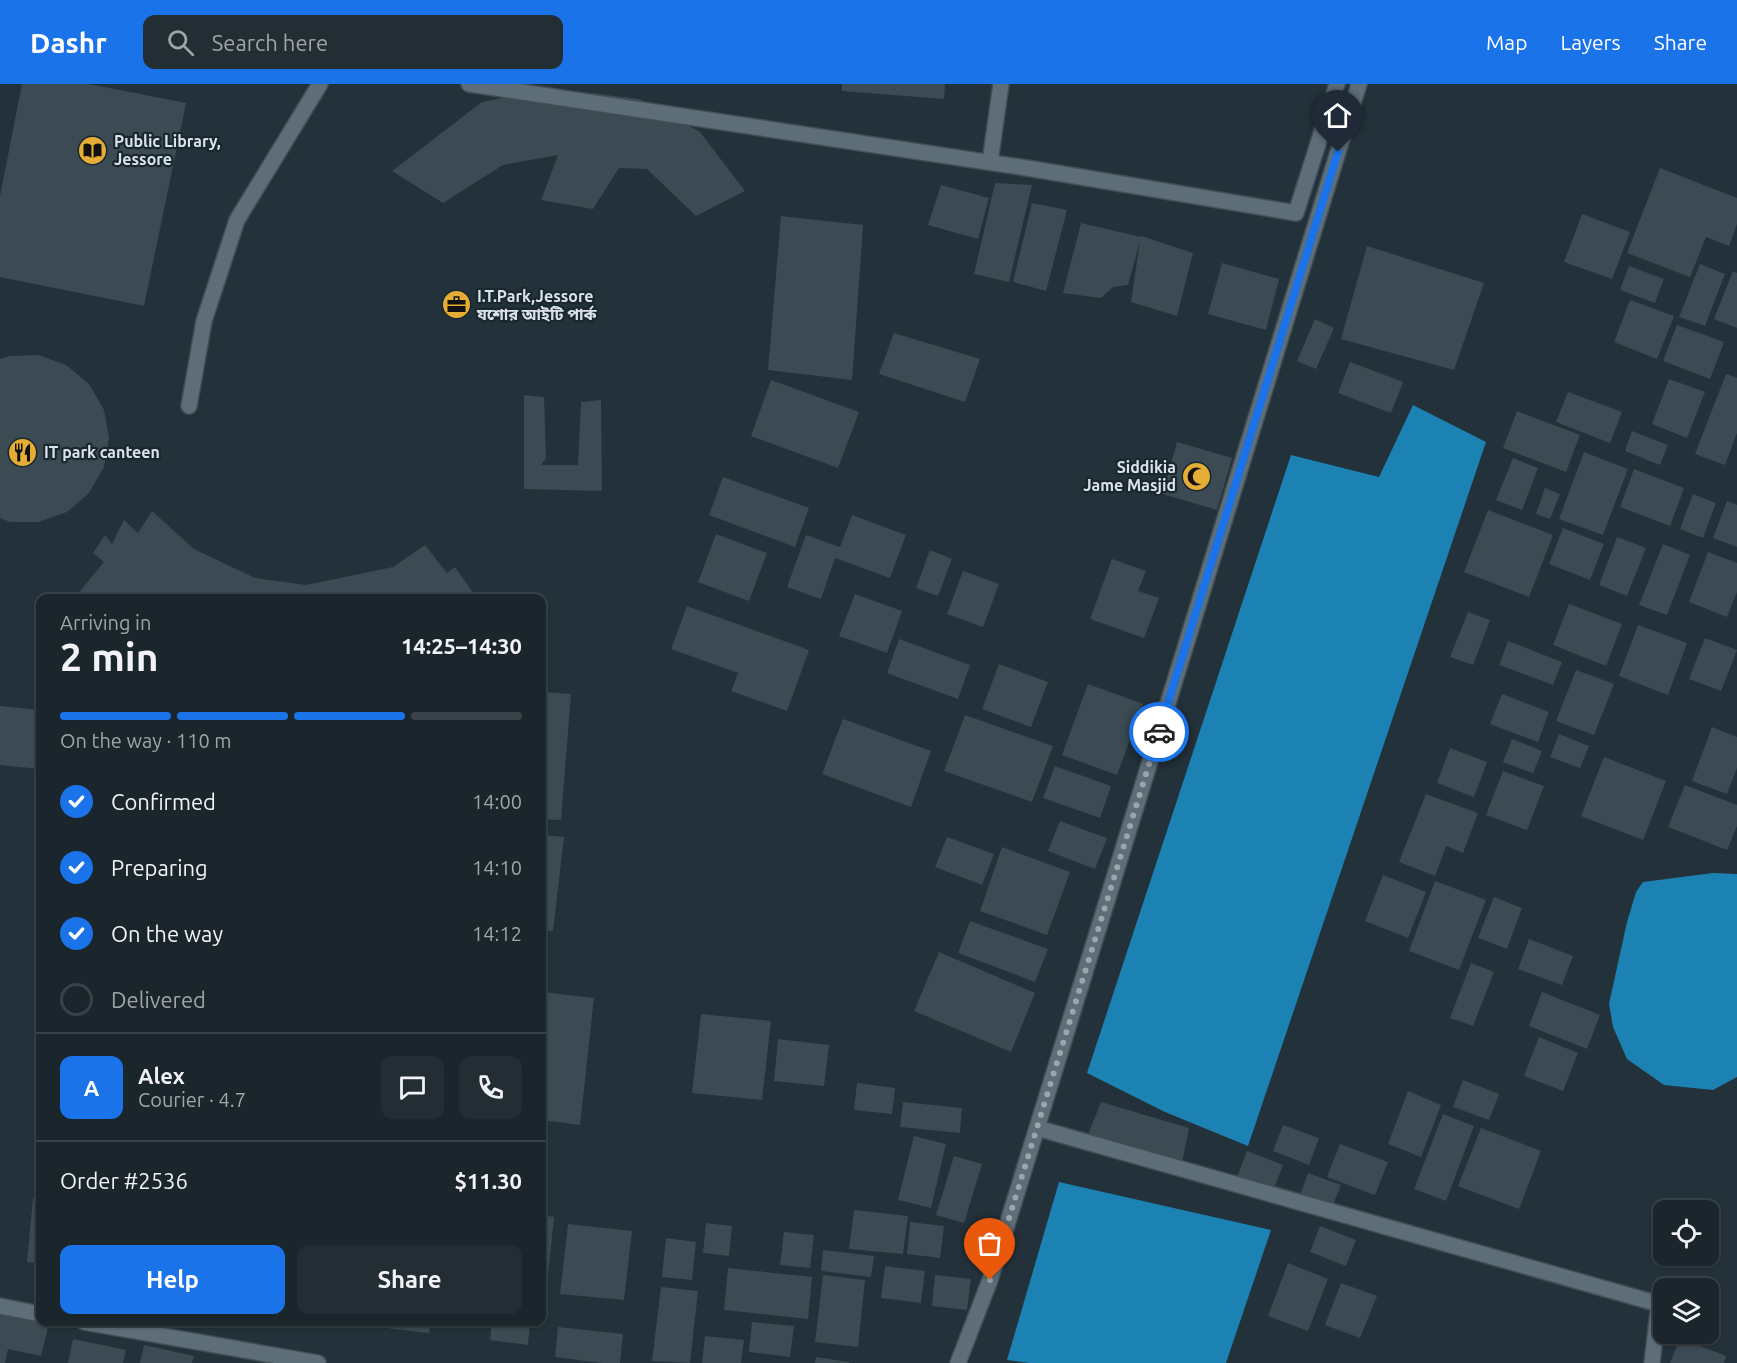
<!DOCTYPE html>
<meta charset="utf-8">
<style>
:root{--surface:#1a252c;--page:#232d34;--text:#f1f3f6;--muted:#9fa5a9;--line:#384248;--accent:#1a73e8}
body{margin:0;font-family:Ubuntu,"Noto Sans Bengali",sans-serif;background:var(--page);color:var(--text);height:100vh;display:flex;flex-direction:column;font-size:22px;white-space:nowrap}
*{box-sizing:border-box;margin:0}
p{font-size:20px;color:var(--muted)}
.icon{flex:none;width:33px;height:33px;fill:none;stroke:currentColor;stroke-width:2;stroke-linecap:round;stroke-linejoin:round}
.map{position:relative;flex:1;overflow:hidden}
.sheet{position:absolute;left:36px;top:510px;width:510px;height:732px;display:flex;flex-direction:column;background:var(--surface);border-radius:12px;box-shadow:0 2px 4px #0004,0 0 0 2px var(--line)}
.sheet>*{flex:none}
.fabs{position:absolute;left:1653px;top:1116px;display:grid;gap:12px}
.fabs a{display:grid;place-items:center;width:66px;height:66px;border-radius:12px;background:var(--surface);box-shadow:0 2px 4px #0004,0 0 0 2px var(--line);font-size:30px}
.pin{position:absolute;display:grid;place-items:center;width:51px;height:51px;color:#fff;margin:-62px -26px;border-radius:50% 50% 50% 0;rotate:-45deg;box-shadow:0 0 6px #0007}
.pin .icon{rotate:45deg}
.courier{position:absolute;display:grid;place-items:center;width:60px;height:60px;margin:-30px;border:4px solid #1a73e8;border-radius:50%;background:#fff;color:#222;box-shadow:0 2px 8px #0007}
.overview em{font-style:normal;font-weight:700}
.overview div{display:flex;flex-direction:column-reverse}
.overview{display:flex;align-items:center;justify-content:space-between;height:102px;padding:0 24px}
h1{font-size:39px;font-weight:700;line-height:45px}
.bar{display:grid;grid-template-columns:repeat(4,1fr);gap:9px 6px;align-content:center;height:72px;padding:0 24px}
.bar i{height:8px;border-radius:4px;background:var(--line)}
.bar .active{background:var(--accent)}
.bar p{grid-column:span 4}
.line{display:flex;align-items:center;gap:15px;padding:0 24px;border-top:2px solid var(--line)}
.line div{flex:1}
.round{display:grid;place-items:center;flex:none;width:63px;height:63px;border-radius:12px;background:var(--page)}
ol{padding:0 24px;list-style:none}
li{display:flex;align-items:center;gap:18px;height:66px}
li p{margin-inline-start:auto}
li .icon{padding:6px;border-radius:50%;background:var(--accent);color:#fff;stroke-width:4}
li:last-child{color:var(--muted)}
li i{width:33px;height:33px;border:3px solid var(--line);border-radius:50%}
.button{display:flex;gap:12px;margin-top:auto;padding:12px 24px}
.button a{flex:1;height:69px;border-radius:12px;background:var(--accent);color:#fff;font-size:24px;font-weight:700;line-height:69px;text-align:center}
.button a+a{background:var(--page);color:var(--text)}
header{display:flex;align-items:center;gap:36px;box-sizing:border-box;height:84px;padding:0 30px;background:var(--accent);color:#fff}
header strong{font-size:28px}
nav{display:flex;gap:33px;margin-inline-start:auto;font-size:21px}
.search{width:420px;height:54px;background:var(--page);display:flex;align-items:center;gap:15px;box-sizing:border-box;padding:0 21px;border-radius:12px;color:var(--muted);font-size:22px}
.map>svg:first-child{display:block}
</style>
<header>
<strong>Dashr</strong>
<div class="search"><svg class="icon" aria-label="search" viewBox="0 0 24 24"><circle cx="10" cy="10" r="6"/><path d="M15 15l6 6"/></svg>Search here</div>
<nav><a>Map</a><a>Layers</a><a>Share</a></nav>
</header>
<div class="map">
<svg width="1737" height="1279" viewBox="0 0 1737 1279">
<rect width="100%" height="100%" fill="#23313a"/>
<g fill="#1c82b3">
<polygon points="1413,321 1486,358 1248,1062 1165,1028 1087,989 1291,371 1379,393"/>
<polygon points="1713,789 1737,790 1737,993 1713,1006 1664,1001 1627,975 1613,943 1609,920 1627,838 1636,808 1643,798"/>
<polygon points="1059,1098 1271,1146 1226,1279 1030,1279 1007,1276"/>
</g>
<g fill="#3b4a53">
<polygon points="22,0 89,0 186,19 144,222 0,193 0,112"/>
<polygon points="842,0 945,0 944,15 842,7"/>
<polygon points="549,4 639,15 700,48 745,107 696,132 647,85 619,84 593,125 541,116 558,71 503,81 443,119 392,87 482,18"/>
<polygon points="1660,84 1737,114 1737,140 1729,162 1706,153 1690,193 1627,169"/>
<polygon points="995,99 1032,101 1009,198 974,190"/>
<polygon points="941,101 989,114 978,155 928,141"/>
<polygon points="1032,119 1067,126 1046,207 1013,198"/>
<polygon points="1582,130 1630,148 1612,195 1564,178"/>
<polygon points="781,132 863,141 852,296 768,286"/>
<polygon points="1081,139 1141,153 1141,152 1193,169 1177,232 1131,218 1140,157 1128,201 1113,203 1101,214 1063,209"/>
<polygon points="1367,162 1484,199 1454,286 1341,255"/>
<polygon points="1222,179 1279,195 1266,246 1208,230"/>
<polygon points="1700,180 1725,190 1705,242 1679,233"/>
<polygon points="1629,182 1664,195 1655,219 1620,206"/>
<polygon points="1733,187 1737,189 1737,244 1714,235"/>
<polygon points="1630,216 1674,232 1657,275 1614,258"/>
<polygon points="1315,235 1334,244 1316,285 1297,277"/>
<polygon points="1677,241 1724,258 1710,295 1663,277"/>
<polygon points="894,249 980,275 965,318 879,290"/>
<polygon points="39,271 66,281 89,300 104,326 109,354 104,383 89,409 67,428 39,438 10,438 0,434 0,275 9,272"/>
<polygon points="1350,278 1403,298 1391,329 1338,309"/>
<polygon points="1726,290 1737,294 1737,349 1725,381 1695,370"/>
<polygon points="1669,295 1705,308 1687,354 1652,340"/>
<polygon points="771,296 859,328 838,384 751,352"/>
<polygon points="1568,308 1622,328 1610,359 1556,338"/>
<polygon points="524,311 544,313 546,374 541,381 578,381 581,318 601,316 602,407 524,405"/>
<polygon points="1517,327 1580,351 1566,388 1503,364"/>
<polygon points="1632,347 1668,361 1660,381 1625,367"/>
<polygon points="1177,358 1232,374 1217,426 1163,410"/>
<polygon points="1584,368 1628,385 1603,451 1559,435"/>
<polygon points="1513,374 1538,384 1522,426 1496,416"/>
<polygon points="1634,385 1684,404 1670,442 1620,423"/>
<polygon points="723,393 809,424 795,463 709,431"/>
<polygon points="1545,404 1560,410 1550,435 1536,430"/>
<polygon points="1693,410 1716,419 1703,454 1680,445"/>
<polygon points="1727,417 1737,421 1737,463 1713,454"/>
<polygon points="1488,426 1553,451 1529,513 1464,488"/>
<polygon points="152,427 194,465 255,494 306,501 393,483 425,461 447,489 455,483 472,507 470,514 87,514 80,507 104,478 93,469 105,451 112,460 124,436 138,449"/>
<polygon points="852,431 906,451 890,494 835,474 821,515 787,503 806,451 840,463"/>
<polygon points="1563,444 1604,460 1590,496 1549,480"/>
<polygon points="716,450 767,469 749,517 698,498"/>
<polygon points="1617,453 1646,464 1627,512 1599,501"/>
<polygon points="1663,460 1690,471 1667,531 1639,521"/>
<polygon points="930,466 952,475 938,512 916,504"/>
<polygon points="1708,468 1737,479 1737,508 1727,533 1689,518"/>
<polygon points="1112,475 1146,487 1138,507 1159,514 1144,554 1090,535"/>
<polygon points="963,487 999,500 983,543 947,530"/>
<polygon points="855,510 902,527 887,569 839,552"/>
<polygon points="1569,520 1622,540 1606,582 1553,561"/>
<polygon points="687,522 809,566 787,627 731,607 738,589 671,565"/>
<polygon points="1468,528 1490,536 1473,581 1450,573"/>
<polygon points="1638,541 1687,559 1668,611 1619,592"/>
<polygon points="1705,554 1737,566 1721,607 1689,595"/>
<polygon points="899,555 970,581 958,615 887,589"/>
<polygon points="1508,557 1562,578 1553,601 1499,581"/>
<polygon points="999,580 1048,598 1031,643 982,625"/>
<polygon points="1576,586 1614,600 1594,651 1556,637"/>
<polygon points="1088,600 1143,620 1117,691 1062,671"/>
<polygon points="542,608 571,610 561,736 542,735"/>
<polygon points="1502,610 1549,628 1538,658 1490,640"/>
<polygon points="0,622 40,626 40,685 0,681"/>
<polygon points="965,631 1053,662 1032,718 944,687"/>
<polygon points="843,635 931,667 911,723 822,690"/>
<polygon points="1712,643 1737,653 1737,684 1727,710 1692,697"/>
<polygon points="1559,650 1589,662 1580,684 1550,673"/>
<polygon points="1512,655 1542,667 1533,689 1503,678"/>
<polygon points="1450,664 1487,678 1474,713 1437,699"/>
<polygon points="1604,673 1666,697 1643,756 1581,732"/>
<polygon points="1055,682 1111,702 1100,734 1043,714"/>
<polygon points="1503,687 1544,702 1527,746 1486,731"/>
<polygon points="1685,701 1737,721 1737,742 1727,766 1668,743"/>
<polygon points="39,707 40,707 40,736 36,736"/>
<polygon points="1426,710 1478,729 1463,769 1446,762 1435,792 1399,778"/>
<polygon points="1060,737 1107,754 1095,785 1048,767"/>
<polygon points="542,751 564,753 553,847 542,846"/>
<polygon points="947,753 994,770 982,801 935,783"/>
<polygon points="1002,763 1070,788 1047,851 980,827"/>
<polygon points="1383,791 1426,808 1408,854 1365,837"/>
<polygon points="1435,797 1486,816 1459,886 1409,867"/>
<polygon points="1494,813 1522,824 1507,865 1478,854"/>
<polygon points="970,837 1048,865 1035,898 958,869"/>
<polygon points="1529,855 1573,872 1562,901 1518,885"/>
<polygon points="939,868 1035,909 1011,968 914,927"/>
<polygon points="1471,879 1494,888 1473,942 1450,934"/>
<polygon points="542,908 594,914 580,1041 542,1036"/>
<polygon points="1542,908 1600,931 1587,965 1529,942"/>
<polygon points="701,930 771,937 762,1016 692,1009"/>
<polygon points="1539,953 1578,969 1563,1007 1524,992"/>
<polygon points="778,955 829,961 824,1002 774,997"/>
<polygon points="1463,996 1499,1010 1489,1036 1453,1023"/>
<polygon points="857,999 895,1004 892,1030 854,1026"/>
<polygon points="1408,1007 1441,1021 1421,1073 1388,1060"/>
<polygon points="903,1018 962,1024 960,1049 900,1043"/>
<polygon points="1101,1018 1189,1044 1182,1079 1087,1053"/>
<polygon points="1443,1030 1474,1042 1446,1117 1414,1105"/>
<polygon points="1283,1041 1319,1054 1309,1081 1273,1067"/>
<polygon points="1481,1044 1541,1067 1519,1125 1458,1102"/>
<polygon points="914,1052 946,1060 931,1124 898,1116"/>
<polygon points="1340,1060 1388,1078 1375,1111 1327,1093"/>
<polygon points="1247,1067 1283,1081 1273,1107 1237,1093"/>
<polygon points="954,1072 982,1080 964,1139 936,1131"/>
<polygon points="1308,1089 1341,1101 1332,1123 1300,1111"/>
<polygon points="33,1114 40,1115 40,1179 27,1178"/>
<polygon points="854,1126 908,1132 903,1170 849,1165"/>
<polygon points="542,1131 554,1133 548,1191 542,1191"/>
<polygon points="910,1138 944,1142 940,1174 907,1170"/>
<polygon points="706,1139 732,1142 729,1172 703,1169"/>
<polygon points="568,1140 632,1147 624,1216 560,1210"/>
<polygon points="1320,1142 1356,1156 1346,1182 1310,1168"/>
<polygon points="784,1148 814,1151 810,1184 780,1181"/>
<polygon points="666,1154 696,1158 692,1196 662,1193"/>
<polygon points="823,1166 874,1172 871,1193 821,1187"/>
<polygon points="1288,1179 1328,1195 1308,1247 1268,1232"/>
<polygon points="885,1182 925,1187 921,1219 881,1214"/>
<polygon points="728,1184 812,1193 808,1235 724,1226"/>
<polygon points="823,1191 865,1196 858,1263 815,1258"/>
<polygon points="935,1191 971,1195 967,1226 932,1222"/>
<polygon points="1341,1199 1377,1212 1360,1254 1325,1241"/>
<polygon points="661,1203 698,1207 690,1279 652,1277"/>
<polygon points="0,1229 49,1239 41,1272 8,1265 5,1279 0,1279"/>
<polygon points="352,1238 431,1238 429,1249 352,1240"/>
<polygon points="492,1238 530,1238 528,1261 490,1256"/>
<polygon points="752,1238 794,1242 790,1273 749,1268"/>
<polygon points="558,1243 623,1250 620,1279 602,1279 555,1273"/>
<polygon points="705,1252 744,1256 741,1279 702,1279"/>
<polygon points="1680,1254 1726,1272 1724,1279 1670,1279"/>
<polygon points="73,1255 126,1266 123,1279 68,1279"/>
<polygon points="144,1261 194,1272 192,1279 140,1279"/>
<polygon points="816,1273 849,1278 849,1279 815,1279"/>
</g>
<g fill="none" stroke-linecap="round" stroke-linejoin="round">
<defs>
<polyline id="service" points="189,322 204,237 237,136 320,0"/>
<g id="minor">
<polyline points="469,0 1033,85 1296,129 1337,0"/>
<polyline points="990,78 1001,0"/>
<polyline points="1037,1044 1659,1220 1652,1279"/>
<polyline points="0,1222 40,1230"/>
<polyline points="84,1238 318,1279"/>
<polyline points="958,1279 990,1196 1359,0"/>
</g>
</defs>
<use href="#service" stroke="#414e55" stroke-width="18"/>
<use href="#minor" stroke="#414e55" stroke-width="18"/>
<use href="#service" stroke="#5e6e78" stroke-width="15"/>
<use href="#minor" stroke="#5e6e78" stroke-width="15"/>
</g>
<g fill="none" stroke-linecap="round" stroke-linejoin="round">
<polyline stroke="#9ba5ac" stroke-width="6" stroke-dasharray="0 10.8" points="990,1196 1159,648"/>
<polyline stroke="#1a73e8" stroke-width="8" points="1159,648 1338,68"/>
</g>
<defs>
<symbol id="library-disc" viewBox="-11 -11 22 22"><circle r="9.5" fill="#e5ad35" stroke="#19272f"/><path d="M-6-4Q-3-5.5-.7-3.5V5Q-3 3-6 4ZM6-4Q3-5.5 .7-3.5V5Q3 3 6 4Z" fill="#111"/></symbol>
<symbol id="office-disc" viewBox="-11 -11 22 22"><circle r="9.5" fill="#e5ad35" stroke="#19272f"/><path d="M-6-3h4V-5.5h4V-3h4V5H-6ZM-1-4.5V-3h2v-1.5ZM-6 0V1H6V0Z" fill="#111"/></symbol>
<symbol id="restaurant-disc" viewBox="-11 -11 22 22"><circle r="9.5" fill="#e5ad35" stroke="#19272f"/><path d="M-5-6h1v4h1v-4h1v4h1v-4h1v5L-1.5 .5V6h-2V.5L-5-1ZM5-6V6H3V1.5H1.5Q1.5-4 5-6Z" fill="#111"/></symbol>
<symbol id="mosque-disc" viewBox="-11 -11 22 22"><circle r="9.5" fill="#e5ad35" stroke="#19272f"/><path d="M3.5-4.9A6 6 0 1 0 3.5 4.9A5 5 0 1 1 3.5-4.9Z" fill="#111"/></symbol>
</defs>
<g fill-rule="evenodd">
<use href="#library-disc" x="76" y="50" width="33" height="33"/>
<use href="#office-disc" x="440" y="204" width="33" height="33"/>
<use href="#restaurant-disc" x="6" y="352" width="33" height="33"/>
<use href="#mosque-disc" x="1180" y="376" width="33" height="33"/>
</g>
<g text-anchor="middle" stroke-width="4.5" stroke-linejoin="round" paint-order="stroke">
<g font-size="16" font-weight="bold" fill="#dbe3e9" stroke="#19272f" text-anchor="start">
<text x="114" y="63">Public Library,<tspan x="114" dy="18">Jessore</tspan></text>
<text x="477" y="218">I.T.Park,Jessore<tspan x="477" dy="18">যশোর আইটি পার্ক</tspan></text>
<text x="44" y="374">IT park canteen</text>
<text x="1176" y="389" text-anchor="end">Siddikia<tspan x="1176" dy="18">Jame Masjid</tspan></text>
</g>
</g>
</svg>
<div class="fabs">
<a><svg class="icon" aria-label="locate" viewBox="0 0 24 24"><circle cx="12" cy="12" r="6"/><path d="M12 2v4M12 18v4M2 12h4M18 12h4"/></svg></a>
<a><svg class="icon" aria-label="layers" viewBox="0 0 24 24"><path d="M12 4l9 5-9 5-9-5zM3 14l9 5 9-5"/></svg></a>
</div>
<div class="pin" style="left:990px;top:1196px;background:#ea580c"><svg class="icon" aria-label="bag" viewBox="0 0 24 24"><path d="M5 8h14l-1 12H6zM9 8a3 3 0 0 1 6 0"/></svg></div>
<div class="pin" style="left:1338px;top:68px;background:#1f2937"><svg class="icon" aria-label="home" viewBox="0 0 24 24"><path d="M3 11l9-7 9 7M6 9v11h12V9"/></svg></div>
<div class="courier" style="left:1159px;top:648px"><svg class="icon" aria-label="car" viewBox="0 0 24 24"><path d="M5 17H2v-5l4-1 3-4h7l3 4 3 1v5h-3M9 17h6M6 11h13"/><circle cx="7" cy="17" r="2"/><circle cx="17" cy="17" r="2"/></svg></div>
<section class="sheet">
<div class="overview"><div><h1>2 min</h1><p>Arriving in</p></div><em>14:25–14:30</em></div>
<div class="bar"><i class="active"></i><i class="active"></i><i class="active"></i><i></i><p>On the way · 110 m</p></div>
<ol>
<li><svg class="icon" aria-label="check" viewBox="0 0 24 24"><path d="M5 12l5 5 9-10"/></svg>Confirmed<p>14:00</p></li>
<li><svg class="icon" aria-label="check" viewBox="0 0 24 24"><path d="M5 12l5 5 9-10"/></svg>Preparing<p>14:10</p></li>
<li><svg class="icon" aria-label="check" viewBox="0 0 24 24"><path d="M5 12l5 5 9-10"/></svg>On the way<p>14:12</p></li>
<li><i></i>Delivered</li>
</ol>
<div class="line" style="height:108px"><b class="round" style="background:var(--accent);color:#fff">A</b><div><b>Alex</b><p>Courier · 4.7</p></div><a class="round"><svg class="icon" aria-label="chat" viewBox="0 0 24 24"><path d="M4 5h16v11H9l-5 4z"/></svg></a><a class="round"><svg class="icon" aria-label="phone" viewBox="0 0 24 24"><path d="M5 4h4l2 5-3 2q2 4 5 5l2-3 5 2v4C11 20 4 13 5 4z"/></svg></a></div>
<div class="line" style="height:78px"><div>Order #2536</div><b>$11.30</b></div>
<div class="button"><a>Help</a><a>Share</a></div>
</section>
</div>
